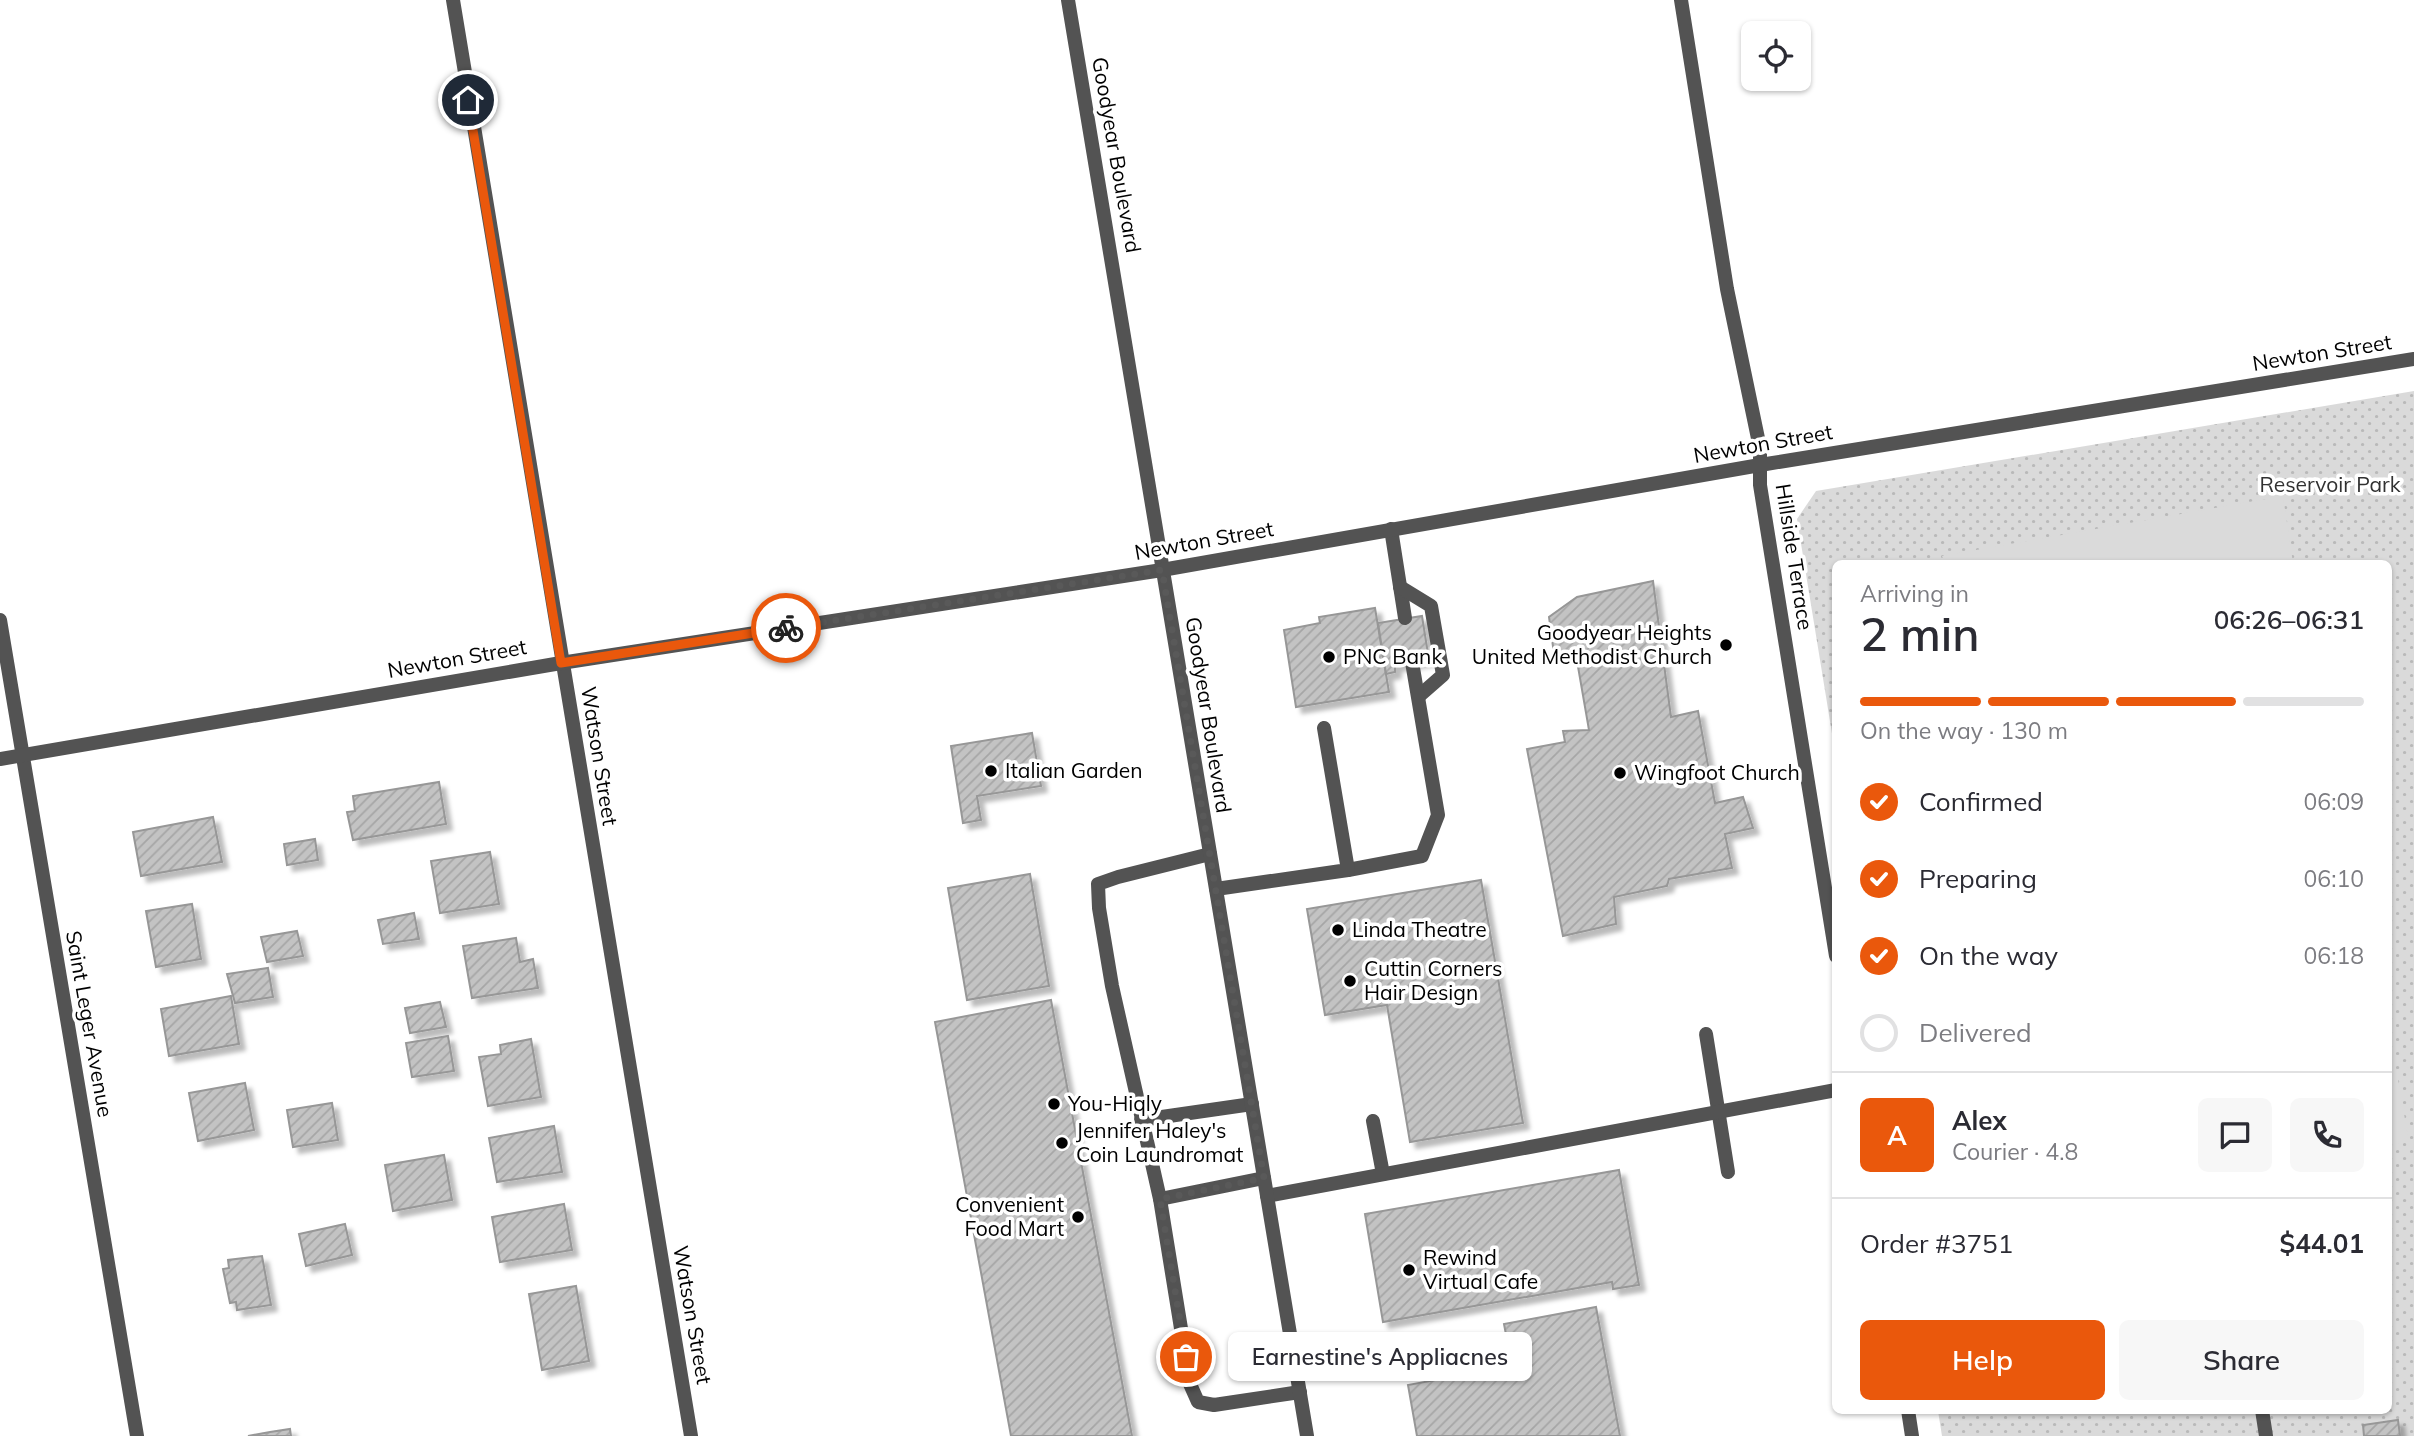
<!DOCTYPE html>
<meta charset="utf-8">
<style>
:root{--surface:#fff;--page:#f7f7f7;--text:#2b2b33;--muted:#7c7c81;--line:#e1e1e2;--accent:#ea580c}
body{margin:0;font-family:Mulish,sans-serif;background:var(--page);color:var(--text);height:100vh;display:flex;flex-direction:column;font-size:26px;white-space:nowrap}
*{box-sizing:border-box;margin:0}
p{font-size:23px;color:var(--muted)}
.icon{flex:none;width:38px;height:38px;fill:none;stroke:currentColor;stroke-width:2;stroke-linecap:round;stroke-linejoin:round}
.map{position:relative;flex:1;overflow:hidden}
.sheet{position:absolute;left:1832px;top:560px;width:560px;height:854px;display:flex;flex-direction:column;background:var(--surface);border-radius:10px;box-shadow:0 2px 5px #0004}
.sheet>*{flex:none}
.tools{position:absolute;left:1741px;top:21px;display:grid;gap:14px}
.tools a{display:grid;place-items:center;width:70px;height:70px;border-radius:10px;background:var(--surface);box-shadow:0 2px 5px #0004;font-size:35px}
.pin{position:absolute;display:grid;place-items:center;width:60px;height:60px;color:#fff;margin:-30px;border:4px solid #fff;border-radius:50%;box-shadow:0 2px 7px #0007}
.courier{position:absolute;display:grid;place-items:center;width:70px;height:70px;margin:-35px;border:5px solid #ea580c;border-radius:50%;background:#fff;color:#222;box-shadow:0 2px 9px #0007}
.bubble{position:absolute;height:49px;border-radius:10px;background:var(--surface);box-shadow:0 2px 5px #0004;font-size:23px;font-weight:600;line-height:49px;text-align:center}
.head em{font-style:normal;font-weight:600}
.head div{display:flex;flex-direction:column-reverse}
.head{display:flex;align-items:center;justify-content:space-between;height:119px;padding:0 28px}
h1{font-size:46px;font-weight:600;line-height:52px}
.bar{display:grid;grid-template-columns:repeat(4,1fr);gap:10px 7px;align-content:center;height:84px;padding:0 28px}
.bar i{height:9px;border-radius:5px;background:var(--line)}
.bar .current{background:var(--accent)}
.bar p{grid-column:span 4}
.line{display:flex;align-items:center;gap:18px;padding:0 28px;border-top:2px solid var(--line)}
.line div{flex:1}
.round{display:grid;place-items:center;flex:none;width:74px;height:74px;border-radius:10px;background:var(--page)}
ol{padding:0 28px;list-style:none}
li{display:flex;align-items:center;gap:21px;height:77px}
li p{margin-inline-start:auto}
li .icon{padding:7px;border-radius:50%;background:var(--accent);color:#fff;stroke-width:4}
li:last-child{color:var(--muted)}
li i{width:38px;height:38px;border:4px solid var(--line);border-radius:50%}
.cta{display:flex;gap:14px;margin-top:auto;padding:14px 28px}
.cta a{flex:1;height:80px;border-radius:10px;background:var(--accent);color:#fff;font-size:28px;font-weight:600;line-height:80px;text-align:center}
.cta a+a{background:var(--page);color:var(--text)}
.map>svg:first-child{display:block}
</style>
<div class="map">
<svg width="2414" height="1436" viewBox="0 0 2414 1436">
<defs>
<pattern id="green-dots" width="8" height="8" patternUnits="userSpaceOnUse" patternTransform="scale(1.75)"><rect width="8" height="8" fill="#dadada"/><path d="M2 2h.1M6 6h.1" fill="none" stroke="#b9b9b9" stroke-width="1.8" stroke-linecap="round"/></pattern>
<pattern id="building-hatch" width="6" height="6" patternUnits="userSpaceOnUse" patternTransform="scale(1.75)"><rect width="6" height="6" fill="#c3c3c3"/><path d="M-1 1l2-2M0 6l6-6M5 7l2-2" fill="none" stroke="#a6a6a6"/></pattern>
<filter id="shadow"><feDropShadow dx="6" dy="6" stdDeviation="2" flood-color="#0004"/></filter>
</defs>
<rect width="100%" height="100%" fill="#fff"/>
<polygon fill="url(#green-dots)" points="2414,391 2414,1436 1942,1436 1938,1411 2389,1410 2389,564 1836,564 1836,758 1797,519 1816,491"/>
<g fill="#dadada">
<polygon points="2283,496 2293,563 1945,564 1942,556"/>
<polygon points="2389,1029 2409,1142 2389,1145"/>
</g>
<g fill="url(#building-hatch)" stroke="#979797" stroke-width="2" filter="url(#shadow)">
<polygon points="1653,581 1671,717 1698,711 1715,803 1743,797 1753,828 1725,834 1732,868 1669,879 1667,886 1614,897 1616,924 1563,936 1527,749 1565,742 1563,731 1589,730 1576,655 1554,654 1549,617 1577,597"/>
<polygon points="1375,608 1389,692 1296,707 1284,630 1320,623 1319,617"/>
<polygon points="1422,616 1429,660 1395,665 1395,672 1386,674 1378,623"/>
<polygon points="1032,733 1041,786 977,796 981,820 963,823 951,746"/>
<polygon points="439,782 446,824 353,840 347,812 355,811 353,796"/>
<polygon points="213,817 222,862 141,876 133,832"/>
<polygon points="315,839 318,860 287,865 284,844"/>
<polygon points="490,852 499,904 440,913 431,861"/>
<polygon points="1030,874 1049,986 967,1000 948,888"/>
<polygon points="1481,880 1523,1123 1410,1142 1387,1005 1325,1015 1307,909"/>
<polygon points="192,904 201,959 156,967 146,911"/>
<polygon points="414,913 419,939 383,944 378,920"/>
<polygon points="297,931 303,956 267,962 261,937"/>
<polygon points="516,938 520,962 533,959 538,988 472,998 463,946"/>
<polygon points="268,968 273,997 235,1003 227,974"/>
<polygon points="231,996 239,1044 169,1056 161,1009"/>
<polygon points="1051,1000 1132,1436 1011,1436 935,1022"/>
<polygon points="440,1002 446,1027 410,1033 405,1008"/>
<polygon points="448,1036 454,1071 412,1077 406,1043"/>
<polygon points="531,1039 541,1097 488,1106 479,1057 501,1054 500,1045"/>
<polygon points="245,1083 254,1130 198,1141 189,1093"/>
<polygon points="332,1103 338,1140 293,1147 287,1110"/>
<polygon points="554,1126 562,1172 497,1182 489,1138"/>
<polygon points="444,1155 452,1200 393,1211 385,1165"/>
<polygon points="1619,1170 1639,1285 1613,1289 1612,1282 1383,1322 1365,1214"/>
<polygon points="564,1204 572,1250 500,1262 492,1217"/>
<polygon points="345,1224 352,1255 306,1266 299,1234"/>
<polygon points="262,1256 271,1305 237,1310 236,1302 230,1303 223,1269 229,1268 228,1260"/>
<polygon points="576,1286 589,1361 542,1370 529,1294"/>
<polygon points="1596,1307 1620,1436 1417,1436 1408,1385 1512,1366 1504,1324"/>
<polygon points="2398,1420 2400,1436 2364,1436 2363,1425"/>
<polygon points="290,1429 291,1436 248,1436 270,1432"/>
</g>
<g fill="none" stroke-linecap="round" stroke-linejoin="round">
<g stroke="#535353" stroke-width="14">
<polyline points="1391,529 1405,618"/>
<polyline points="1400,587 1431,606 1443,675 1419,696"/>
<polyline points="1348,870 1422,856 1438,815 1412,662"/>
<polyline points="1216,889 1348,870 1324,728"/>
<polyline points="1706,1034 1728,1172"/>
<polyline points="1141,1120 1252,1104"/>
<polyline points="1373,1121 1383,1174"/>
<polyline points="1264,1178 1160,1199 1190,1384 1198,1402 1214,1405 1300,1392"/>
<polyline points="1267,1196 1836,1090"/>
<polyline points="1160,1199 1112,986 1099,908 1098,884 1118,877 1210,854"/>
<polyline points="2262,1410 2266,1436"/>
</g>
<g stroke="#535353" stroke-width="14">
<polyline points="453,0 691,1436"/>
<polyline points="1681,0 1727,289 1760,448 1760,485 1836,956"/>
<polyline points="0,620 137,1436"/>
<polyline points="1908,1410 1912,1436"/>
</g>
<g stroke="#535353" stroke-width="14">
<polyline points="1068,0 1307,1436"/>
<polyline points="0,759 561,663 1162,570 1760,465 2414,359"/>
</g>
</g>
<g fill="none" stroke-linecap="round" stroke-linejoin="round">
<polyline stroke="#595959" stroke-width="7" stroke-dasharray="0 12.6" points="786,628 1162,570 1264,1178 1160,1199 1186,1357"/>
<polyline stroke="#ea580c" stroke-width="9" points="468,100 561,663 786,628"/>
</g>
<g fill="#000" stroke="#fff" stroke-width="2.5">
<circle cx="1726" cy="645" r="7"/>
<circle cx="1329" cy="657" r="7"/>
<circle cx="991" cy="771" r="7"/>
<circle cx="1620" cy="773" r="7"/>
<circle cx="1338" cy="930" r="7"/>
<circle cx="1350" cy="981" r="7"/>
<circle cx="1054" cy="1104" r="7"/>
<circle cx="1062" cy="1143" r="7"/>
<circle cx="1078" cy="1217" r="7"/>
<circle cx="1409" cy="1270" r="7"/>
</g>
<g text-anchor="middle" stroke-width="7" stroke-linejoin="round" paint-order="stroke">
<g font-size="21" fill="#000" stroke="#fff">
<text transform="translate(1116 155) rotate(80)" y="7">Goodyear Boulevard</text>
<text transform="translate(2322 353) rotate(-9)" y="7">Newton Street</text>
<text transform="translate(1763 444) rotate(-10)" y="7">Newton Street</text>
<text transform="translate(1204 541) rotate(-10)" y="7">Newton Street</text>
<text transform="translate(1794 557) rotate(81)" y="7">Hillside Terrace</text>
<text transform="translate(457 659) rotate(-10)" y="7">Newton Street</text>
<text transform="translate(1208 715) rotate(81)" y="7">Goodyear Boulevard</text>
<text transform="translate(599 756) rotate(81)" y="7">Watson Street</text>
<text transform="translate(89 1024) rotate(80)" y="7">Saint Leger Avenue</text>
<text transform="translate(692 1315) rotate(80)" y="7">Watson Street</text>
</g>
<g font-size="21" fill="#313131" stroke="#fff">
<text x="2330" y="492">Reservoir Park</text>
</g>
<g font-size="21" fill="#000" stroke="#fff" text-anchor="start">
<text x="1712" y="640" text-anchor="end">Goodyear Heights<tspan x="1712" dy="24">United Methodist Church</tspan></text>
<text x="1343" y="664">PNC Bank</text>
<text x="1005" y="778">Italian Garden</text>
<text x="1634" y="780">Wingfoot Church</text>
<text x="1352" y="937">Linda Theatre</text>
<text x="1364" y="976">Cuttin Corners<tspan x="1364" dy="24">Hair Design</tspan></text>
<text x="1068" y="1111">You-Hiqly</text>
<text x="1076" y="1138">Jennifer Haley's<tspan x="1076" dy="24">Coin Laundromat</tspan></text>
<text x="1064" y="1212" text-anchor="end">Convenient<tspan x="1064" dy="24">Food Mart</tspan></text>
<text x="1423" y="1265">Rewind<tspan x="1423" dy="24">Virtual Cafe</tspan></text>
</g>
</g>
</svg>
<div class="tools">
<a><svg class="icon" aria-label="locate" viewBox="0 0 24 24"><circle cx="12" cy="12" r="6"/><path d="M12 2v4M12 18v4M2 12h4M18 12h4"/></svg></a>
</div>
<div class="pin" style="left:1186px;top:1357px;background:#ea580c"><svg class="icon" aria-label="bag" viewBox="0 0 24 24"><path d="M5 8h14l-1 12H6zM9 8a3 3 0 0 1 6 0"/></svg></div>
<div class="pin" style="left:468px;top:100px;background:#1f2937"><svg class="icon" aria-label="home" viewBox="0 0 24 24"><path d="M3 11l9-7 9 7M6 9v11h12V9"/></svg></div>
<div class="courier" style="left:786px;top:628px"><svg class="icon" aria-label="bike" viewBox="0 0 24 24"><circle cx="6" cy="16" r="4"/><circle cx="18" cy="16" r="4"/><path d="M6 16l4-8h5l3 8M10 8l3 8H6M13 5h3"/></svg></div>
<div class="bubble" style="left:1228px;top:1332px;width:304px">Earnestine's Appliacnes</div>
<section class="sheet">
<div class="head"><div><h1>2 min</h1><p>Arriving in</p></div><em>06:26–06:31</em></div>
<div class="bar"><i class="current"></i><i class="current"></i><i class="current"></i><i></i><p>On the way · 130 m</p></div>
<ol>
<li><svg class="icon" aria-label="check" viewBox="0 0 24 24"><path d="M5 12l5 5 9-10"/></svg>Confirmed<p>06:09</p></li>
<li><svg class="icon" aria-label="check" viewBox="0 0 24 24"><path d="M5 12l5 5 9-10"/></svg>Preparing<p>06:10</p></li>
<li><svg class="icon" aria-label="check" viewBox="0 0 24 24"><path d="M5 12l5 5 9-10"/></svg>On the way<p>06:18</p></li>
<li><i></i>Delivered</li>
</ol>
<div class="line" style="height:126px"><b class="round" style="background:var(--accent);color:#fff">A</b><div><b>Alex</b><p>Courier · 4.8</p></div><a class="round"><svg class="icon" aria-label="chat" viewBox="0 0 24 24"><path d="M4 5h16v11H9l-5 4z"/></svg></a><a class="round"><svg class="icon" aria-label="phone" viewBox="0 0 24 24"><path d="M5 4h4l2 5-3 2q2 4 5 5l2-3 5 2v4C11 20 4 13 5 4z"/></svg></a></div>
<div class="line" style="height:91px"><div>Order #3751</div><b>$44.01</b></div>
<div class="cta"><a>Help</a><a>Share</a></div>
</section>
</div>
